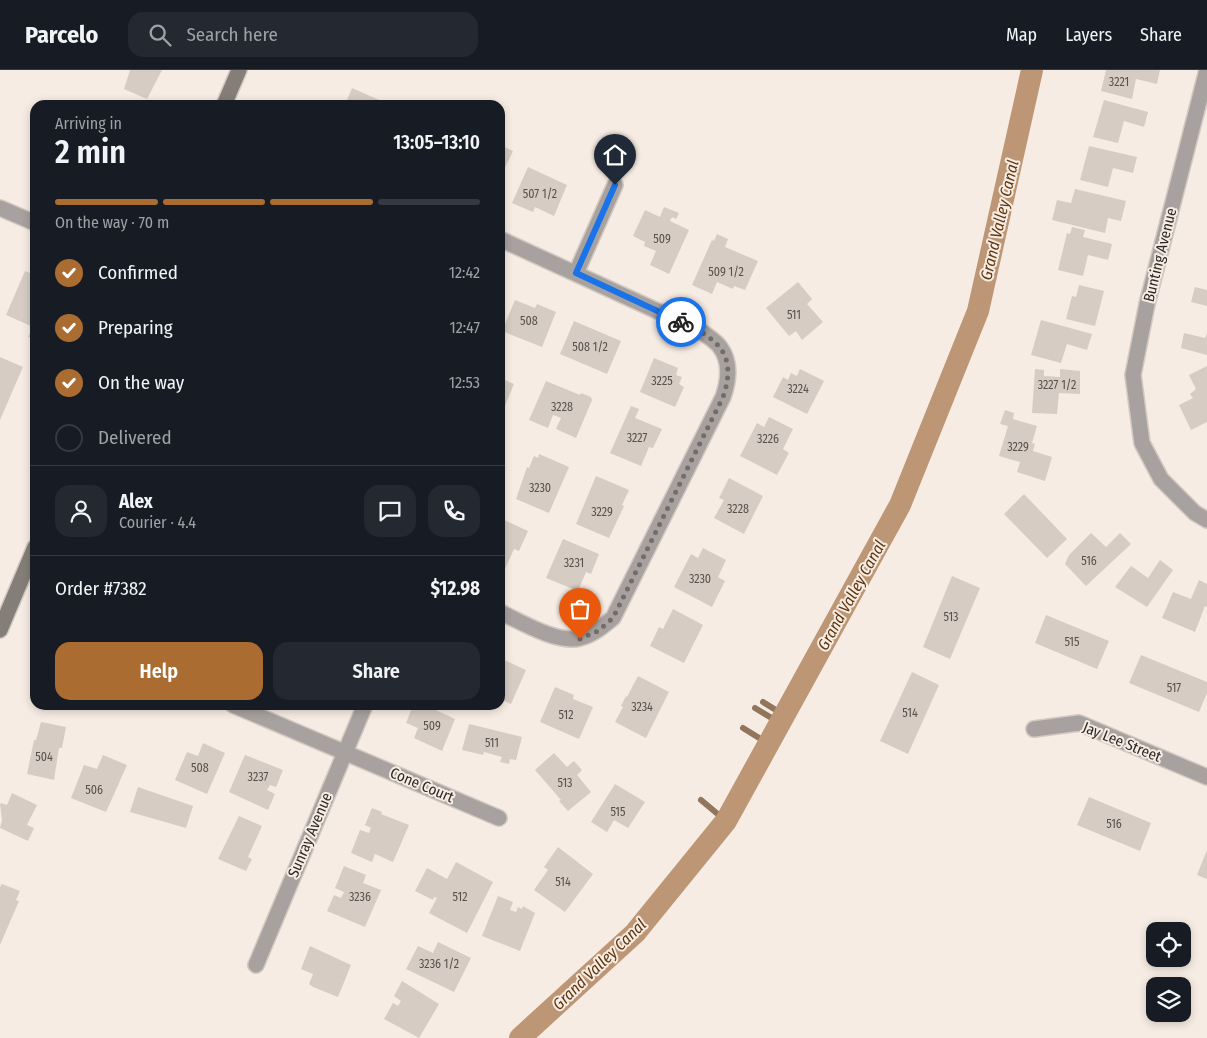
<!DOCTYPE html>
<meta charset="utf-8">
<style>
:root{--surface:#171b24;--page:#242831;--text:#f1f3f6;--muted:#9ea1a6;--line:#363941;--accent:#aa6c31}
body{margin:0;font-family:"Fira Sans Condensed",sans-serif;background:var(--page);color:var(--text);height:100vh;display:flex;flex-direction:column;font-size:19px;white-space:nowrap}
*{box-sizing:border-box;margin:0}
p{font-size:16px;color:var(--muted)}
.icon{flex:none;width:28px;height:28px;fill:none;stroke:currentColor;stroke-width:2;stroke-linecap:round;stroke-linejoin:round}
.map{position:relative;flex:1;overflow:hidden}
.drawer{position:absolute;left:30px;top:30px;width:475px;height:610px;display:flex;flex-direction:column;background:var(--surface);border-radius:15px;box-shadow:0 2px 8px #0003}
.drawer>*{flex:none}
.buttons{position:absolute;left:1146px;top:852px;display:grid;gap:10px}
.buttons a{display:grid;place-items:center;width:45px;height:45px;border-radius:10px;background:var(--surface);box-shadow:0 2px 8px #0003;font-size:25px}
.pin{position:absolute;display:grid;place-items:center;width:42px;height:42px;color:#fff;margin:-51px -21px;border-radius:50% 50% 50% 0;rotate:-45deg;box-shadow:0 0 5px #0007}
.pin .icon{rotate:45deg}
.courier{position:absolute;display:grid;place-items:center;width:50px;height:50px;margin:-25px;border:4px solid #1a73e8;border-radius:50%;background:#fff;color:#222;box-shadow:0 1px 6px #0007}
.headline em{font-style:normal;font-weight:600}
.headline div{display:flex;flex-direction:column-reverse}
.headline{display:flex;align-items:center;justify-content:space-between;height:85px;padding:0 25px}
h1{font-size:32px;font-weight:600;line-height:38px}
.bar{display:grid;grid-template-columns:repeat(4,1fr);gap:8px 5px;align-content:center;height:60px;padding:0 25px}
.bar i{height:6px;border-radius:4px;background:var(--line)}
.bar .active{background:var(--accent)}
.bar p{grid-column:span 4}
.line{display:flex;align-items:center;gap:12px;padding:0 25px;border-top:1px solid var(--line)}
.line div{flex:1}
.round{display:grid;place-items:center;flex:none;width:52px;height:52px;border-radius:15px;background:var(--page)}
ol{padding:0 25px;list-style:none}
li{display:flex;align-items:center;gap:15px;height:55px}
li p{margin-inline-start:auto}
li .icon{padding:5px;border-radius:50%;background:var(--accent);color:#fff;stroke-width:4}
li:last-child{color:var(--muted)}
li i{width:28px;height:28px;border:2px solid var(--line);border-radius:50%}
.primary-button{display:flex;gap:10px;margin-top:auto;padding:10px 25px}
.primary-button a{flex:1;height:58px;border-radius:15px;background:var(--accent);color:#fff;font-size:20px;font-weight:600;line-height:58px;text-align:center}
.primary-button a+a{background:var(--page);color:var(--text)}
header{display:flex;align-items:center;gap:30px;box-sizing:border-box;height:70px;padding:0 25px;background:var(--surface);border-bottom:1px solid var(--line)}
header strong{font-size:24px}
nav{display:flex;gap:28px;margin-inline-start:auto;font-size:18px}
.search{width:350px;height:45px;background:var(--page);display:flex;align-items:center;gap:12px;box-sizing:border-box;padding:0 18px;border-radius:15px;color:var(--muted);font-size:19px}
.map>svg:first-child{display:block}
</style>
<header>
<strong>Parcelo</strong>
<div class="search"><svg class="icon" aria-label="search" viewBox="0 0 24 24"><circle cx="10" cy="10" r="6"/><path d="M15 15l6 6"/></svg>Search here</div>
<nav><a>Map</a><a>Layers</a><a>Share</a></nav>
</header>
<div class="map">
<svg width="1207" height="968" viewBox="0 0 1207 968">
<rect width="100%" height="100%" fill="#f7ece3"/>
<g fill="none" stroke-linecap="round" stroke-linejoin="round">
<g stroke="#92755d" stroke-width="6">
<polyline points="763,632 784,645"/>
<polyline points="755,638 780,653"/>
<polyline points="743,658 769,674"/>
<polyline points="701,730 726,751"/>
</g>
<polyline stroke="#bd9675" stroke-width="22" points="520,968 635,863 726,751 900,435 978,241 1032,0"/>
</g>
<g fill="#d6ccc3">
<polygon points="130,0 162,0 147,29 124,19"/>
<polygon points="1106,0 1160,0 1157,14 1136,9 1132,29 1101,21"/>
<polygon points="352,18 386,33 385,35 345,35"/>
<polygon points="1104,30 1148,42 1144,57 1124,51 1118,73 1093,67"/>
<polygon points="500,75 513,81 500,108"/>
<polygon points="1089,76 1137,87 1133,103 1113,98 1108,117 1080,110"/>
<polygon points="528,97 567,115 554,146 535,137 533,142 512,133"/>
<polygon points="1075,119 1126,131 1121,151 1108,148 1105,163 1052,150 1057,130 1071,133"/>
<polygon points="664,137 679,143 676,149 672,147 670,151 689,160 669,204 650,195 656,181 644,176 645,172 633,166 645,140 660,147"/>
<polygon points="1072,157 1085,160 1083,167 1112,174 1108,190 1088,185 1083,206 1058,200 1067,163 1070,164"/>
<polygon points="717,164 728,169 725,177 758,191 745,220 734,216 733,219 717,212 712,224 692,215 712,170 714,171"/>
<polygon points="25,201 35,205 35,269 28,267 33,257 6,245"/>
<polygon points="798,212 812,229 807,234 823,252 802,270 796,261 789,266 766,238"/>
<polygon points="1079,215 1104,221 1095,256 1066,249 1072,226 1076,227"/>
<polygon points="1195,217 1207,220 1207,236 1191,232"/>
<polygon points="515,230 535,238 537,234 556,242 542,277 502,261"/>
<polygon points="1041,250 1092,264 1087,280 1067,274 1061,293 1031,285"/>
<polygon points="574,251 621,271 607,304 560,284"/>
<polygon points="1184,263 1205,268 1207,263 1207,285 1181,278"/>
<polygon points="0,287 23,297 0,350"/>
<polygon points="654,288 678,298 676,305 682,307 679,314 684,317 675,337 640,322"/>
<polygon points="1207,296 1207,352 1191,360 1179,335 1193,328 1190,324 1196,319 1189,305"/>
<polygon points="800,299 824,311 807,344 773,327 783,307 788,310 791,303 797,306"/>
<polygon points="1035,299 1044,300 1044,306 1060,307 1060,299 1080,301 1080,324 1059,323 1057,344 1032,343"/>
<polygon points="500,308 514,314 500,348"/>
<polygon points="546,311 580,325 581,323 591,327 592,330 576,368 556,359 561,348 553,345 548,358 529,350"/>
<polygon points="631,336 639,339 635,348 662,359 653,378 649,377 641,396 610,383"/>
<polygon points="1005,340 1014,343 1013,349 1037,356 1032,373 1035,374 1033,381 1052,387 1045,411 1017,402 1020,392 999,386 1008,356 1000,354"/>
<polygon points="769,347 793,359 783,379 789,383 777,405 740,386 757,353 764,357"/>
<polygon points="539,384 569,397 549,443 516,429 527,397 529,398 534,386 538,388"/>
<polygon points="596,406 629,420 622,435 624,436 609,468 576,454"/>
<polygon points="729,408 763,426 744,464 714,448 724,430 719,428"/>
<polygon points="1024,424 1067,469 1047,488 1004,444"/>
<polygon points="500,448 528,461 519,481 514,479 504,501 500,499"/>
<polygon points="1091,463 1106,477 1120,463 1131,474 1086,516 1065,494 1069,485"/>
<polygon points="563,469 599,484 591,504 586,502 578,521 546,508"/>
<polygon points="703,478 726,490 718,507 725,511 712,537 674,517 691,484 698,488"/>
<polygon points="1160,490 1173,500 1147,537 1115,517 1131,496 1148,508"/>
<polygon points="952,506 980,518 950,589 923,577"/>
<polygon points="1199,510 1207,514 1207,537 1205,536 1195,562 1162,548 1173,522 1191,529"/>
<polygon points="673,539 703,555 684,593 650,576 659,557 663,559"/>
<polygon points="1046,545 1109,571 1097,599 1035,573"/>
<polygon points="1141,585 1207,612 1207,623 1199,642 1129,613"/>
<polygon points="504,590 526,600 511,634 500,629 500,595 502,596"/>
<polygon points="912,602 939,615 908,684 880,671"/>
<polygon points="638,606 669,622 646,668 615,652 623,637 621,636 626,626 627,627"/>
<polygon points="555,617 574,625 573,629 593,637 579,669 540,652"/>
<polygon points="413,635 425,635 455,649 442,681 414,668 418,658 406,653"/>
<polygon points="41,652 66,657 62,678 59,678 54,710 27,704 34,670 36,670"/>
<polygon points="469,654 522,667 516,690 510,689 509,694 500,692 502,687 484,682 483,685 462,680"/>
<polygon points="203,673 225,683 207,724 175,710 187,682 198,686"/>
<polygon points="554,683 567,697 574,691 582,700 577,705 591,722 568,741 559,731 561,730 535,700"/>
<polygon points="103,685 127,695 106,742 71,728 84,695 97,699"/>
<polygon points="245,685 283,700 276,717 270,715 267,720 275,724 268,740 229,722"/>
<polygon points="615,714 645,732 628,758 614,750 607,762 591,752"/>
<polygon points="138,717 193,736 186,758 130,742"/>
<polygon points="12,723 37,735 27,755 34,758 28,771 0,758 2,750 0,734 1,733 7,735"/>
<polygon points="1089,727 1151,753 1140,781 1077,755"/>
<polygon points="372,738 382,742 381,744 409,755 393,792 375,784 372,792 351,783 360,760 369,763 371,758 365,755"/>
<polygon points="239,746 262,756 248,787 252,789 246,801 218,789"/>
<polygon points="558,777 593,804 565,842 534,820 548,800 544,797"/>
<polygon points="1207,780 1207,809 1197,805"/>
<polygon points="456,792 493,812 467,863 429,843 437,828 434,827 433,830 415,821 427,798 447,809"/>
<polygon points="344,796 366,805 363,813 381,820 365,857 327,841 334,825 341,828 344,822 335,818"/>
<polygon points="2,814 20,821 16,830 19,831 0,875 0,817"/>
<polygon points="498,826 513,832 510,840 516,842 518,837 522,839 523,836 535,843 520,881 482,866"/>
<polygon points="438,872 471,888 454,922 406,899 418,876 433,883"/>
<polygon points="310,876 351,895 338,927 313,917 309,914 313,904 301,899"/>
<polygon points="402,911 439,934 419,968 384,949 393,933 398,936 401,931 394,926"/>
</g>
<g fill="none" stroke-linecap="round" stroke-linejoin="round">
<defs>
<g id="street">
<polyline points="1207,0 1147,234 1133,305 1142,373 1161,409 1195,443 1207,450"/>
<polyline points="0,138 35,153"/>
<path d="M500,169L701,261C707,266 716,271 720,277C731,292 729,310 723,327L613,548C603,556 593,565 580,568C558,574 521,552 500,542"/>
<polyline points="576,203 615,115"/>
<polyline points="233,635 499,748"/>
<polyline points="1034,659 1079,653 1207,707"/>
<polyline points="256,895 365,635"/>
</g>
<g id="secondary">
<polyline points="224,35 239,0"/>
<polyline points="0,560 35,477"/>
</g>
</defs>
<use href="#street" stroke="#d2c9c1" stroke-width="18"/>
<use href="#secondary" stroke="#d2c9c1" stroke-width="18"/>
<use href="#street" stroke="#a7a29f" stroke-width="15"/>
<use href="#secondary" stroke="#847e78" stroke-width="15"/>
</g>
<g fill="none" stroke-linecap="round" stroke-linejoin="round">
<path stroke="#736d68" stroke-width="5" stroke-dasharray="0 9" d="M580,569L598,561L613,548L723,327C738,284 717,268 681,252"/>
<polyline stroke="#1a73e8" stroke-width="6" points="615,115 576,203 681,252"/>
</g>
<g text-anchor="middle" stroke-width="4" stroke-linejoin="round" paint-order="stroke">
<g font-size="12" fill="#56514c">
<text x="1119" y="16">3221</text>
<text x="540" y="128">507 1/2</text>
<text x="662" y="173">509</text>
<text x="726" y="206">509 1/2</text>
<text x="794" y="249">511</text>
<text x="529" y="255">508</text>
<text x="590" y="281">508 1/2</text>
<text x="662" y="315">3225</text>
<text x="1057" y="319">3227 1/2</text>
<text x="798" y="323">3224</text>
<text x="562" y="341">3228</text>
<text x="637" y="372">3227</text>
<text x="768" y="373">3226</text>
<text x="1018" y="381">3229</text>
<text x="540" y="422">3230</text>
<text x="738" y="443">3228</text>
<text x="602" y="446">3229</text>
<text x="1089" y="495">516</text>
<text x="574" y="497">3231</text>
<text x="700" y="513">3230</text>
<text x="951" y="551">513</text>
<text x="1072" y="576">515</text>
<text x="1174" y="622">517</text>
<text x="642" y="641">3234</text>
<text x="910" y="647">514</text>
<text x="566" y="649">512</text>
<text x="432" y="660">509</text>
<text x="492" y="677">511</text>
<text x="44" y="691">504</text>
<text x="200" y="702">508</text>
<text x="258" y="711">3237</text>
<text x="565" y="717">513</text>
<text x="94" y="724">506</text>
<text x="618" y="746">515</text>
<text x="1114" y="758">516</text>
<text x="563" y="816">514</text>
<text x="360" y="831">3236</text>
<text x="460" y="831">512</text>
<text x="439" y="898">3236 1/2</text>
</g>
<g font-size="15" fill="#2c2825" stroke="#f7ece3">
<text transform="translate(1160 185) rotate(-76)" y="5">Bunting Avenue</text>
<text transform="translate(1122 672) rotate(22)" y="5">Jay Lee Street</text>
<text transform="translate(422 715) rotate(23)" y="5">Cone Court</text>
<text transform="translate(310 765) rotate(-67)" y="5">Sunray Avenue</text>
</g>
<g font-size="16" font-style="italic" fill="#5e360e" stroke="#f7ece3">
<text transform="translate(999 150) rotate(-77)" y="6">Grand Valley Canal</text>
<text transform="translate(851 525) rotate(-61)" y="6">Grand Valley Canal</text>
<text transform="translate(599 894) rotate(-44)" y="6">Grand Valley Canal</text>
</g>
</g>
</svg>
<div class="buttons">
<a><svg class="icon" aria-label="locate" viewBox="0 0 24 24"><circle cx="12" cy="12" r="6"/><path d="M12 2v4M12 18v4M2 12h4M18 12h4"/></svg></a>
<a><svg class="icon" aria-label="layers" viewBox="0 0 24 24"><path d="M12 4l9 5-9 5-9-5zM3 14l9 5 9-5"/></svg></a>
</div>
<div class="pin" style="left:580px;top:569px;background:#ea580c"><svg class="icon" aria-label="bag" viewBox="0 0 24 24"><path d="M5 8h14l-1 12H6zM9 8a3 3 0 0 1 6 0"/></svg></div>
<div class="pin" style="left:615px;top:115px;background:#1f2937"><svg class="icon" aria-label="home" viewBox="0 0 24 24"><path d="M3 11l9-7 9 7M6 9v11h12V9"/></svg></div>
<div class="courier" style="left:681px;top:252px"><svg class="icon" aria-label="bike" viewBox="0 0 24 24"><circle cx="6" cy="16" r="4"/><circle cx="18" cy="16" r="4"/><path d="M6 16l4-8h5l3 8M10 8l3 8H6M13 5h3"/></svg></div>
<section class="drawer">
<div class="headline"><div><h1>2 min</h1><p>Arriving in</p></div><em>13:05–13:10</em></div>
<div class="bar"><i class="active"></i><i class="active"></i><i class="active"></i><i></i><p>On the way · 70 m</p></div>
<ol>
<li><svg class="icon" aria-label="check" viewBox="0 0 24 24"><path d="M5 12l5 5 9-10"/></svg>Confirmed<p>12:42</p></li>
<li><svg class="icon" aria-label="check" viewBox="0 0 24 24"><path d="M5 12l5 5 9-10"/></svg>Preparing<p>12:47</p></li>
<li><svg class="icon" aria-label="check" viewBox="0 0 24 24"><path d="M5 12l5 5 9-10"/></svg>On the way<p>12:53</p></li>
<li><i></i>Delivered</li>
</ol>
<div class="line" style="height:90px"><a class="round"><svg class="icon" aria-label="person" viewBox="0 0 24 24"><circle cx="12" cy="8" r="4"/><path d="M4 21q1-7 8-7t8 7"/></svg></a><div><b>Alex</b><p>Courier · 4.4</p></div><a class="round"><svg class="icon" aria-label="chat" viewBox="0 0 24 24"><path d="M4 5h16v11H9l-5 4z"/></svg></a><a class="round"><svg class="icon" aria-label="phone" viewBox="0 0 24 24"><path d="M5 4h4l2 5-3 2q2 4 5 5l2-3 5 2v4C11 20 4 13 5 4z"/></svg></a></div>
<div class="line" style="height:65px"><div>Order #7382</div><b>$12.98</b></div>
<div class="primary-button"><a>Help</a><a>Share</a></div>
</section>
</div>
